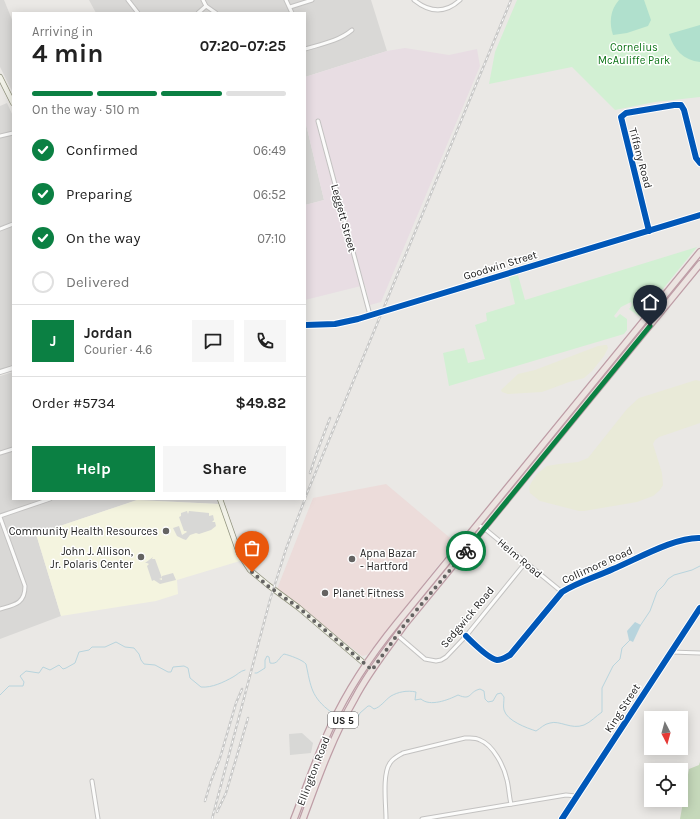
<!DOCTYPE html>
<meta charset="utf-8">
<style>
:root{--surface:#fff;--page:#f6f6f6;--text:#222;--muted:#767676;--line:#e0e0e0;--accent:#0b8043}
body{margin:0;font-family:Karla,sans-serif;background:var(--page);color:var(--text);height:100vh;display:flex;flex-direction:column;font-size:15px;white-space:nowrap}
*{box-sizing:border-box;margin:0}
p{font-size:13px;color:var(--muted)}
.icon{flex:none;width:22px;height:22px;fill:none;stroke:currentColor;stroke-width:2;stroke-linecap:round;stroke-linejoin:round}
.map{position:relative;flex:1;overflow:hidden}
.panel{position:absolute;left:12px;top:12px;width:294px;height:488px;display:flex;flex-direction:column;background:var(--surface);border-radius:0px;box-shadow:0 2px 10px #0003}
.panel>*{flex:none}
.needle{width:26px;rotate:174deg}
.buttons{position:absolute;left:644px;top:711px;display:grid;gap:8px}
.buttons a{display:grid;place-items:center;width:44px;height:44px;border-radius:0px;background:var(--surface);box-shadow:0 2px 10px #0003;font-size:20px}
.pin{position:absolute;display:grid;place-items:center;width:34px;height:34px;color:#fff;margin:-41px -17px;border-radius:50% 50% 50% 0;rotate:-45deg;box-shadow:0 0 4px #0007}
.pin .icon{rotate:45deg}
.courier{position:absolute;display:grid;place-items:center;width:40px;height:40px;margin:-20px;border:3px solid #0b8043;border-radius:50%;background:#fff;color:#222;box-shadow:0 1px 5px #0007}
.summary em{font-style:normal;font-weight:700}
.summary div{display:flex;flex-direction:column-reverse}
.summary{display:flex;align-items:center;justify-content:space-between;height:68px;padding:0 20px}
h1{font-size:26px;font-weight:700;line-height:30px}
.bar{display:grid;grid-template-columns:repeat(4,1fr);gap:6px 4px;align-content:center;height:48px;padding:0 20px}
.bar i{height:5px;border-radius:3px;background:var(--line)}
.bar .selected{background:var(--accent)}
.bar p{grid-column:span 4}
.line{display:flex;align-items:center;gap:10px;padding:0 20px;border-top:1px solid var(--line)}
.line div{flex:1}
.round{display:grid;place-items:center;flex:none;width:42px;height:42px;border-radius:0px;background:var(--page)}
ol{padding:0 20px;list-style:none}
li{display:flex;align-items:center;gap:12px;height:44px}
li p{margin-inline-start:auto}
li .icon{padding:4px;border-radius:50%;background:var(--accent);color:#fff;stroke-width:4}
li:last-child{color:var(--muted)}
li i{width:22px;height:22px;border:2px solid var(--line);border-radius:50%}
.cta{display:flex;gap:8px;margin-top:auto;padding:8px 20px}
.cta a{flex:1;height:46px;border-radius:0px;background:var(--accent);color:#fff;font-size:16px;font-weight:700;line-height:46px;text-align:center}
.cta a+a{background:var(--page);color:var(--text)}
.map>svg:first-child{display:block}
</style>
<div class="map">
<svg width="700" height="819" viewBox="0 0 700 819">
<rect width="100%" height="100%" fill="#eae8e5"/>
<g fill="#d9d8d6">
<polygon points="0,0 4,0 13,22 13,93 0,67"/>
<polygon points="89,0 371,0 387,51 305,77 305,13 96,13"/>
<polygon points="7,103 13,116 13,366 0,370 0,106"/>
<polygon points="305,120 324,200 305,205"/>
<polygon points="13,372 13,499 217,499 219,504 137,500 36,534 61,616 0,639 0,376"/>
</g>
<polygon fill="#ecdcda" points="386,484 456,543 367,655 362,656 277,589 313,498"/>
<polygon fill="#e8dde3" points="405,48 449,55 477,49 480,66 381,302 370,305 365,285 305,300 305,205 324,200 305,120 305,77 387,51"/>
<polygon fill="#f4f4df" points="137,500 219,504 240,561 177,580 178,594 156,601 61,616 36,534"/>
<g fill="#d8d8d6">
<polygon points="187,511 188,514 189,511 209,513 209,516 213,515 214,520 212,522 215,522 216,526 211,530 199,534 196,533 190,535 186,540 183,539 177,536 173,528 179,526 182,535 187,532 186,531 184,531 179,517 181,516 181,513"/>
<polygon points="153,557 152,559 155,559 162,578 159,579 162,580 162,576 173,573 176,580 160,584 154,580 152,581 147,566 149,564 147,563 145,563"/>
<polygon points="302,733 313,743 311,753 290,755 289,734"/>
</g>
<g fill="#e9ead8">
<polygon points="605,345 607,345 608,348 604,356 592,371 584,378 569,382 542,392 508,394 502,392 501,390 518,374 535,370 598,346"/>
<polygon points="696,380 700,381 700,423 671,433 659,437 655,440 653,444 662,473 663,485 660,490 653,496 637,502 584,511 579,511 540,501 530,493 529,488 531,483 537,474 547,466 559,464 578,462 588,458 627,409 639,398"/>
</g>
<polygon fill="#c5d8ba" points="700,762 700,819 680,819 689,769 699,765"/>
<g fill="#d2f0d3">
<polygon points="517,0 700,0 700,97 655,102 615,110 572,67 489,84 495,52"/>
<polygon points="697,247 640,317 629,309 632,305 631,302 621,307 614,316 616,318 620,314 627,319 627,330 624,334 449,386 443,353 464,348 468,363 485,359 475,325 487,321 486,313 515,304 509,277 518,275 525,300"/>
</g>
<g fill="#b0e0cd">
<path d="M619,0H644L651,20L648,26L627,33L613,35C609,23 610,10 619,0Z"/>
<path d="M700,25V62C683,60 674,50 669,34Z"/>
</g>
<polygon fill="#b8d4dd" points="635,622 641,625 633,642 629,640 627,631"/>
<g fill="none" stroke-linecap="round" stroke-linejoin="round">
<g stroke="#b8d4dd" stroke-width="1">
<polyline points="640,626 650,611 657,592 664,585 668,579 674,575 692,570 700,566"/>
<path d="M255,673H257L265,668V660L267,656L269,657L270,663C278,665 279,657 284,654C289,655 303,660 306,664C311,687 311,697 331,712"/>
<path d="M0,695L9,686H23L24,682L20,676L26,671L39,673L43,667L50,670L59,665L63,669L66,668L75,663L79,652L89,650L92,647H105L116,642L125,647L134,648L139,654L141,660L144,664L155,665L168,672H171L173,667L184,666L188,668L190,678L201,687C212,688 224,682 233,677C237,675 240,671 245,670"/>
<path d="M348,721L355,722L360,713L368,706H370L374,709C381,707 385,700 391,696C398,692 407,690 416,692L415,700L421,699C430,707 448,700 458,695C472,701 468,692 480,689L484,691L485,699L488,702L493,701L497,694L501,693L504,697C504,702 503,706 504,710C507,721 527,728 536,731C541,728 544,724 550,723C560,720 571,730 584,725C591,722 596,716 602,712V688L613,666L620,659L622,648L630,640"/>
</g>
<defs>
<g id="minor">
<polyline points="128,0 138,13"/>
<polyline points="203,0 206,6 216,13"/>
<polyline points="286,0 292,13"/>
<path d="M414,0C429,12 445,14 460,0"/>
<polyline points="290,7 312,0"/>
<polyline points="198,13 206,6"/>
<path d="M305,49C322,44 339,41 352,30"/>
<polyline points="318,121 370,315"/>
<polyline points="0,136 13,133"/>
<polyline points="0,229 13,224"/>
<polyline points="649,231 621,117 626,113 674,105 681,105 684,110 696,158 700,163"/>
<polyline points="0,453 13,449"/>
<polyline points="0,516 50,499"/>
<path d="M0,517L25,586C25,604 14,605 0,609"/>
<polyline points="477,524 485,529 562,592"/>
<polyline points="397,635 425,659 436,661 441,660 446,657 466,636 526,562"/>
<path d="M466,636C472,642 489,659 497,660C502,660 506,657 510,655L562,592C578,582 596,577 613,569C637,559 675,537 700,538"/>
<polyline points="671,652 700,653"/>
<polyline points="92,781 98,819"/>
<path d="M386,819C386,805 382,774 390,763C393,758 398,756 403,753L465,738C470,738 475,737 480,740C493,745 504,766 507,780C509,788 509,796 511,804"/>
<polyline points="422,819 566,795 576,796"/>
<polyline points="562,819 700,608"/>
</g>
<g id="tertiary">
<polyline points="305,325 335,324 358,319 700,215"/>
<polyline points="0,372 13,368"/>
</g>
<g id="secondary">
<polyline points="0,77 13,103"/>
<polyline points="220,499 239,553 250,570 268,585 299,608 372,670"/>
</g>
<g id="trunk">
<path d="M294,819C306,788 317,756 331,726C348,689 371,655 397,623L700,252"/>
<path d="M303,819C318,778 333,736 355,698C369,671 388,648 405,624L700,264"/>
</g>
</defs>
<use href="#minor" stroke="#c3c2c1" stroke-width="5"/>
<use href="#tertiary" stroke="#c3c2c1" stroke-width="6"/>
<use href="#secondary" stroke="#91937e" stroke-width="6"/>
<use href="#trunk" stroke="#be9da6" stroke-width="8"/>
<use href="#minor" stroke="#fcfcfb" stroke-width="3"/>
<use href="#tertiary" stroke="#fcfcfb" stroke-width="4"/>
<use href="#secondary" stroke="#f2f2e9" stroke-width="4.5"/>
<use href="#trunk" stroke="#ece4e1" stroke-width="5.5"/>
<defs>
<g id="rail">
<polyline points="310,473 317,452 330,418"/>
<polyline points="305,498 511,0"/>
<polyline points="205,801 211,781 220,758 236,703 242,689"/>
<polyline points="217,812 226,793 248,718"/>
<polyline points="212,819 270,600 286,549 305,499"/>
</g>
</defs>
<use href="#rail" stroke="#c9c9c8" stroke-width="2.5"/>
<use href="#rail" stroke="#fff" stroke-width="1" stroke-dasharray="3" stroke-linecap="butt"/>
<defs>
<g id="cycleway">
<polyline points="649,231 621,117 626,113 674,105 681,105 684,110 696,158 700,163"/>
<polyline points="305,325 335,324 358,319 700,215"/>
<path d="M466,636C472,642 489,659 497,660C502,660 506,657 510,655L562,592C578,582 596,577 613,569C637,559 675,537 700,538"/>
<polyline points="562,819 700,608"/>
</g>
</defs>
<use href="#cycleway" stroke="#fff" stroke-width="8"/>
<use href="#cycleway" stroke="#0057b8" stroke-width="6"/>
</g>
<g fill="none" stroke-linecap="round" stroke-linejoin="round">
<polyline stroke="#646362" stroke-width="4" stroke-dasharray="0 7.2" points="252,572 268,586 299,608 372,670 405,624 466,551"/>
<polyline stroke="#0b8043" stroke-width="5" points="466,551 650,326"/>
</g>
<g fill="#646362" stroke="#fff" stroke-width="1.5">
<circle cx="166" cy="531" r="4"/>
<circle cx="141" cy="557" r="4"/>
<circle cx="352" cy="559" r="4"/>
<circle cx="325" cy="593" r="4"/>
</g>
<g text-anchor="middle" stroke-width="3" stroke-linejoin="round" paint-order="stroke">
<rect fill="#fff" stroke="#606060" stroke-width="1" x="328" y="712" width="30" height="16" rx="3"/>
<g font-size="10" font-weight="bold" fill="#1c1c1c">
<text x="343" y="724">US 5</text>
</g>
<g font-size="11" fill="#0f7519" stroke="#fff">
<text x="634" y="51">Cornelius<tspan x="634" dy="13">McAuliffe Park</tspan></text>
</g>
<g font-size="11" fill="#1c1c1c" stroke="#fff">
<text transform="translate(641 158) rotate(75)" y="4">Tiffany Road</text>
<text transform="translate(344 218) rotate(75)" y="4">Leggett Street</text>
<text transform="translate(500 265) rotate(-17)" y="4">Goodwin Street</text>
<text transform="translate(520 558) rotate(40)" y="4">Helm Road</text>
<text transform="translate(597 565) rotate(-24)" y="4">Collimore Road</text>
<text transform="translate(467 617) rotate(-50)" y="4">Sedgwick Road</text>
<text transform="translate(622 708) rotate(-57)" y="4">King Street</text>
<text transform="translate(313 771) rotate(-69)" y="4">Ellington Road</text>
</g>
<g font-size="11" fill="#1c1c1c" stroke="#fff" text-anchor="end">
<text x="158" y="535">Community Health Resources</text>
<text x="133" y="555">John J. Allison,<tspan x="133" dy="13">Jr. Polaris Center</tspan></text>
<text x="360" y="557" text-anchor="start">Apna Bazar<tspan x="360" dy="13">- Hartford</tspan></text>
<text x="333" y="597" text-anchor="start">Planet Fitness</text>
</g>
</g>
</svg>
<div class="buttons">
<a><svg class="needle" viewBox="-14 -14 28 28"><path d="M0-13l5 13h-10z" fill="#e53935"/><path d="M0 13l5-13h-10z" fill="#767676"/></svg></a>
<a><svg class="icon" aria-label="locate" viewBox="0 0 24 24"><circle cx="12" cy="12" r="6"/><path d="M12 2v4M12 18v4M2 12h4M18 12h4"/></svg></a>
</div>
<div class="pin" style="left:252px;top:572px;background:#ea580c"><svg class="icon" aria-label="bag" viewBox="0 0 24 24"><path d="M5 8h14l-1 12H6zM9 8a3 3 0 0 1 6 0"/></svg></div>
<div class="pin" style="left:650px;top:326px;background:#1f2937"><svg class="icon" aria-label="home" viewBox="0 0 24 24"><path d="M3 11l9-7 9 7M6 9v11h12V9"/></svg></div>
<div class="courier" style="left:466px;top:551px"><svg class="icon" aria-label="bike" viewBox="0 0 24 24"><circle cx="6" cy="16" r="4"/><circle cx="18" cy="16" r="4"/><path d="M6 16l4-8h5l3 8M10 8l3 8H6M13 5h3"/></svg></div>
<section class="panel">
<div class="summary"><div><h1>4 min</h1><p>Arriving in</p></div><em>07:20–07:25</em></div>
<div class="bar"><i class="selected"></i><i class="selected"></i><i class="selected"></i><i></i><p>On the way · 510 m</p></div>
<ol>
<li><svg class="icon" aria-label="check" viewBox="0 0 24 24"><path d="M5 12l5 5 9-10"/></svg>Confirmed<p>06:49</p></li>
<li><svg class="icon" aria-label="check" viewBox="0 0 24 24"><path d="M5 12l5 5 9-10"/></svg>Preparing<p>06:52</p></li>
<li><svg class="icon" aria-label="check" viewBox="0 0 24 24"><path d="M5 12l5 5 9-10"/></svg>On the way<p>07:10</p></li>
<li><i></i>Delivered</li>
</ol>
<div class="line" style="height:72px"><b class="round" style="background:var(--accent);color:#fff">J</b><div><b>Jordan</b><p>Courier · 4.6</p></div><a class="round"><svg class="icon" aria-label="chat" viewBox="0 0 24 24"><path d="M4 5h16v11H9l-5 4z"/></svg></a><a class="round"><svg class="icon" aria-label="phone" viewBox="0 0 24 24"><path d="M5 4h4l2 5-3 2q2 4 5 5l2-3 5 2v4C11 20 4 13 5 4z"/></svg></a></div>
<div class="line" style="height:52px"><div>Order #5734</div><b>$49.82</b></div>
<div class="cta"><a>Help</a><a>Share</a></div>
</section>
</div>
